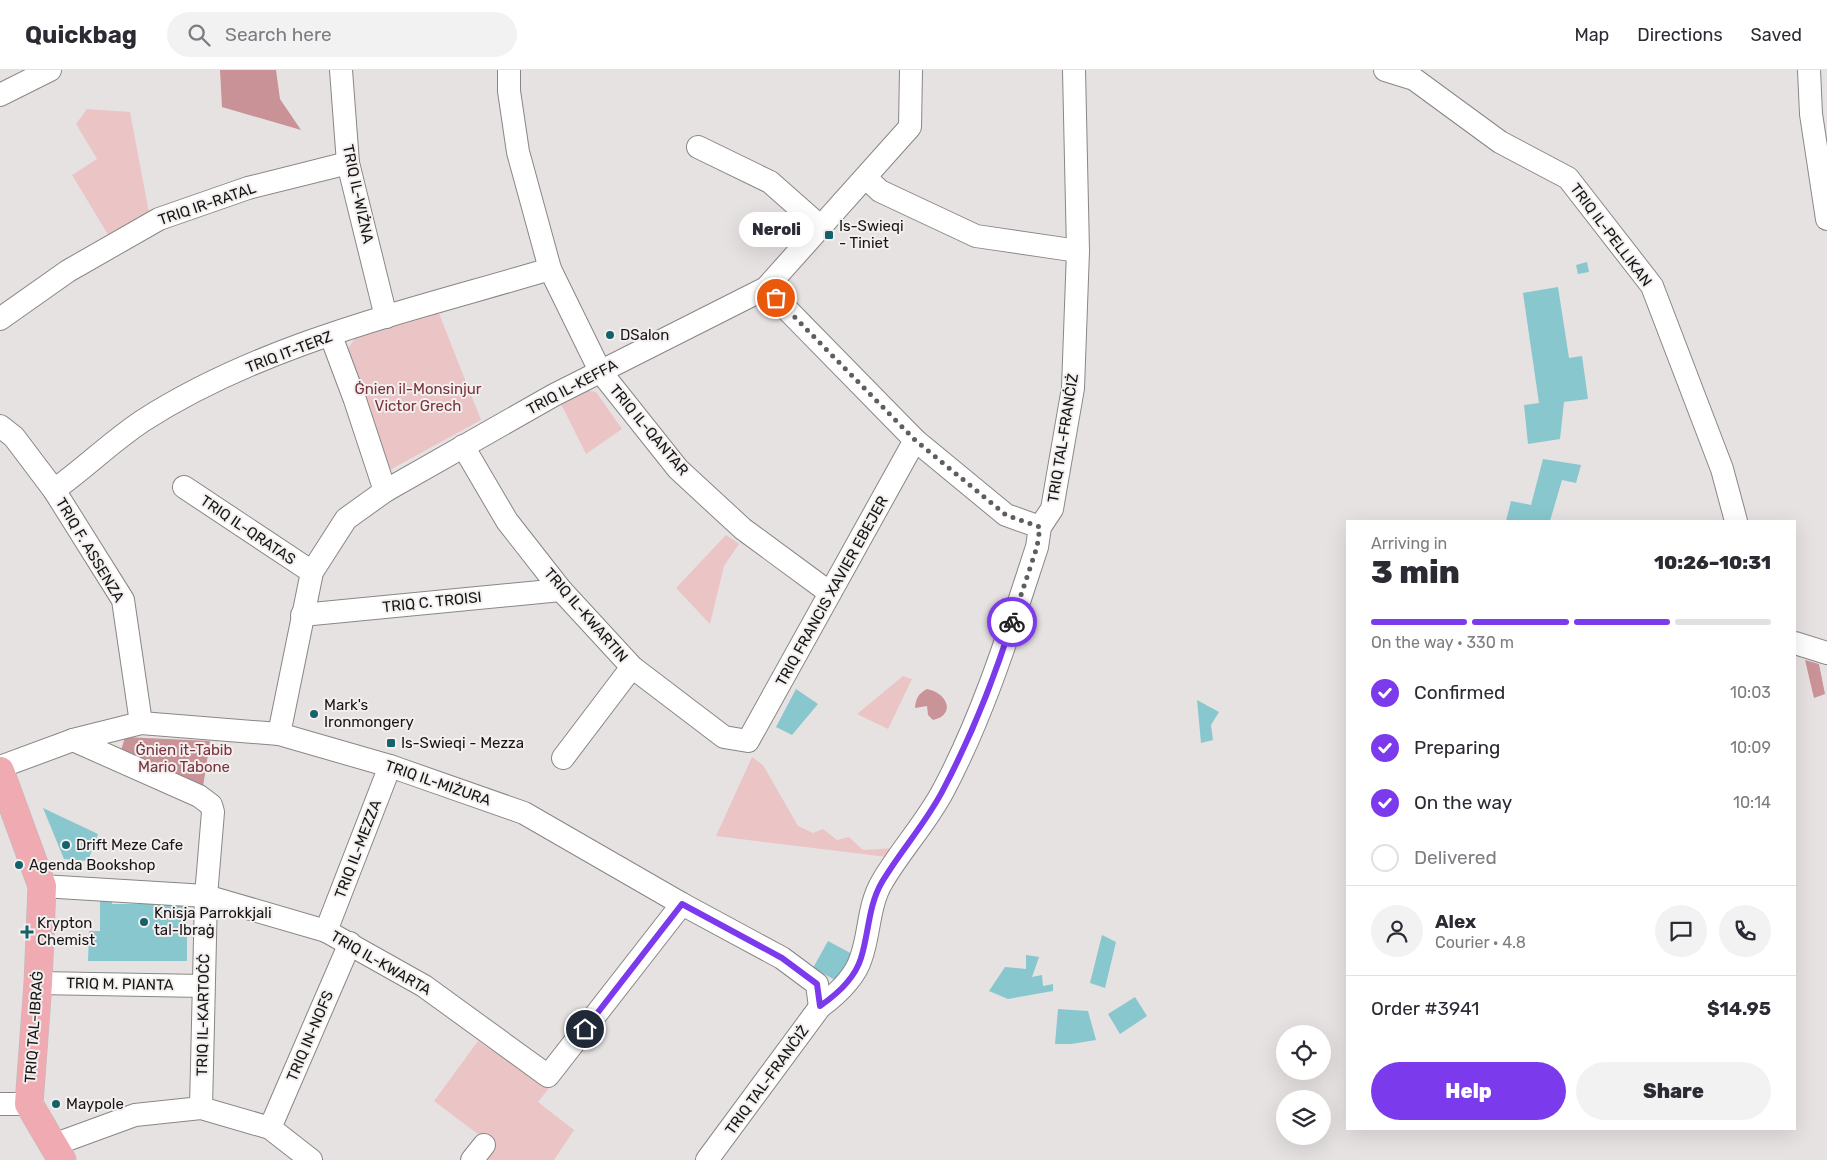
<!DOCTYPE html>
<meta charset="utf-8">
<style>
:root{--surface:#fff;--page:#f2f2f3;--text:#2b2b33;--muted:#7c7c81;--line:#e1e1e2;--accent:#7c3aed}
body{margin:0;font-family:Rubik,sans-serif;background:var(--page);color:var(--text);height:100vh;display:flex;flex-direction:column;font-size:19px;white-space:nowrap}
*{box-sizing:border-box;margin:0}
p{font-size:16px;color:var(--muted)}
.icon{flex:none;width:28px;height:28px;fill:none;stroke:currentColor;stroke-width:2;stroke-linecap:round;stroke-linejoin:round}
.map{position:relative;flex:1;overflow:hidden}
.sheet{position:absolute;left:1346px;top:450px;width:450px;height:610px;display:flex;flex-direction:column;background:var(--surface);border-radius:0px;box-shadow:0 5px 20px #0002}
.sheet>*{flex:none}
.tools{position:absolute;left:1276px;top:955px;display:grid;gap:10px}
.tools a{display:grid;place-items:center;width:55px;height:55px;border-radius:50%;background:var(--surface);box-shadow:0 5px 20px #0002;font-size:25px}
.pin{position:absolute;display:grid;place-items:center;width:42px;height:42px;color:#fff;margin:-21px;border:2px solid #fff;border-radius:50%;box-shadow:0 1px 5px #0007}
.courier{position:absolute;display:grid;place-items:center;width:50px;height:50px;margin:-25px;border:4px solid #7c3aed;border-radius:50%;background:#fff;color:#222;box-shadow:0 1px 6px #0007}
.bubble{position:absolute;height:35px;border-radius:18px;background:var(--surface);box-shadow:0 5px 20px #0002;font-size:16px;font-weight:800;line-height:35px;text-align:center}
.head em{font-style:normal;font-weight:800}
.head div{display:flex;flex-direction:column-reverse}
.head{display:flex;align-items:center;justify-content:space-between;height:85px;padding:0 25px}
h1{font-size:32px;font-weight:800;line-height:38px}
.bar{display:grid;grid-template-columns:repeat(4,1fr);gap:8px 5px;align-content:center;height:60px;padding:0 25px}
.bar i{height:6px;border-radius:4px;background:var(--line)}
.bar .active{background:var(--accent)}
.bar p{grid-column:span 4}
.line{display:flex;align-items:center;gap:12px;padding:0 25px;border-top:1px solid var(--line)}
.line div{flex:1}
.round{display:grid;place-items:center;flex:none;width:52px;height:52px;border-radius:26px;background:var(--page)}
ol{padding:0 25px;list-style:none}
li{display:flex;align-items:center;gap:15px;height:55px}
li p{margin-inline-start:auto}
li .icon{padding:5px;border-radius:50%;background:var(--accent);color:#fff;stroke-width:4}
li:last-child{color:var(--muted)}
li i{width:28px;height:28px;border:2px solid var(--line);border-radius:50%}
.button{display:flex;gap:10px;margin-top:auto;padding:10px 25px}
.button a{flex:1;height:58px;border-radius:30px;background:var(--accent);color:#fff;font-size:20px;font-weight:800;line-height:58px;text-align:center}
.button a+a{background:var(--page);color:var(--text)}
header{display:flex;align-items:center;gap:30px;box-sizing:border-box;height:70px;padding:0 25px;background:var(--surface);border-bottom:1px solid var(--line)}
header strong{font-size:24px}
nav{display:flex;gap:28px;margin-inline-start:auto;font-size:18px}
.search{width:350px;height:45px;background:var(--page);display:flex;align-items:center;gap:12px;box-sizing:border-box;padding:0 18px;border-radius:28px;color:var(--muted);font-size:19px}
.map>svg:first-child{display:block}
</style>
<header>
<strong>Quickbag</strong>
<div class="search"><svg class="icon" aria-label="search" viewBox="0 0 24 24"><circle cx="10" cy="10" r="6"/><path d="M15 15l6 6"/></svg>Search here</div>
<nav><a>Map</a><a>Directions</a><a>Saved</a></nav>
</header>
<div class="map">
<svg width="1827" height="1090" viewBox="0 0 1827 1090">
<rect width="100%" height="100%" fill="#e7e2e2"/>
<g fill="#ebc4c6">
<polygon points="87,39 130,42 150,148 110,168 72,105 97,89 76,54"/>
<polygon points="438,241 481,350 388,401 346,282 355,268 431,246"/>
<polygon points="587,320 596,322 622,359 586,384 561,334"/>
<polygon points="726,465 739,474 724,496 710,554 676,518"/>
<polygon points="903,606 912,609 888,659 857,644"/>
<polygon points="752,687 763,695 798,756 813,763 823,759 837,770 849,767 863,780 895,778 887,787 716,766"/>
<polygon points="478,971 549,1018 538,1032 574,1060 554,1090 485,1090 495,1077 434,1031"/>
</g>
<g fill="#c99296">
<polygon points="220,0 276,0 280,29 301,60 222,37"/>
<polygon points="125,667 210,671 203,717 120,684"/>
</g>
<g fill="#c99397">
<polygon points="1805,590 1819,594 1825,624 1814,628"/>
<path d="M927,619C948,623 956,645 933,650L928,645L927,636L915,638C916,628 918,624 927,619Z"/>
</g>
<g fill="#87c7cd">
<polygon points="1587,192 1589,202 1578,204 1576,195"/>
<polygon points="1558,217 1569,288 1582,286 1588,329 1564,332 1560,369 1528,374 1524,335 1539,333 1523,223"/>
<polygon points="1543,389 1581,395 1576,413 1562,410 1550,451 1506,451 1511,431 1531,435"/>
<polygon points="796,619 818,634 792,665 776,657"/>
<polygon points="1197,630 1219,642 1211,655 1213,670 1201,673"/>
<polygon points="43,738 98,764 88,791 64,789"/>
<polygon points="100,830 112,830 112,834 187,834 187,891 88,891 89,861 100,861"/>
<polygon points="1102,865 1116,872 1105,918 1090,913"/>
<polygon points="828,871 854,885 837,911 813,898"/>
<polygon points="1026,885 1039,887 1032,907 1042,905 1043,916 1053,914 1053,921 1008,929 989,921 1005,897 1026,899"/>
<polygon points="1135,927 1147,946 1120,964 1108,944"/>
<polygon points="1058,939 1088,941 1096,970 1071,974 1055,974"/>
</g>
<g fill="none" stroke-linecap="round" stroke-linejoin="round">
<defs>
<g id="minor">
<polyline points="341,0 348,93 386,247"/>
<polyline points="509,0 509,21 518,82 550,199 600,301 678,399 743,459 830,523"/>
<polyline points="1385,0 1414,9 1500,72 1568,108 1652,216 1722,399 1736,451"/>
<polyline points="1809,0 1811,44 1827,149"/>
<polyline points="0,25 50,0"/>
<polyline points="698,77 770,112 821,157"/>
<polyline points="866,108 880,121 976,166 1078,181"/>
<polyline points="766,218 915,370 1006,445 1040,457"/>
<polyline points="0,249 68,201 159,149 248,118 348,93"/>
<polyline points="331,266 355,330 385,421"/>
<polyline points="0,356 14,367 54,420 123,530 141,653"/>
<polyline points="463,376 507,451 561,520 632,597 724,667 748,671 915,370"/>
<polyline points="184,417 312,502"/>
<path d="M54,420C85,398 112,371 144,350C266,272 413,240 550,199"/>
<polyline points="302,545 561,520"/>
<polyline points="1795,573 1827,583"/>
<polyline points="279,664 312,502 346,449 385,421 554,325 766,218 910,57 911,0"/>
<polyline points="73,670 199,726 211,735 213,742 206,826 201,1038"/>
<polyline points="563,688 632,597"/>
<polyline points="0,697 73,670 141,653 279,664 390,696 524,743 682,834 782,888 817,914 820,937"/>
<polyline points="42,816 206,826 326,861 424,916 548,1006 682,834"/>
<polyline points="326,861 390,696"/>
<polyline points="38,913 203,916"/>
<polyline points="0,1034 29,1034"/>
<polyline points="270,1058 350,873"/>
<polyline points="53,1075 135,1045 201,1038 270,1058 311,1090"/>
<polyline points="472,1090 484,1075"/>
<path d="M707,1090L820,937C836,925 855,908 861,888C870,863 868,836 882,812C900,781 926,753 943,721C984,644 1010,559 1037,477L1040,457L1052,439L1073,318L1078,181L1074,0"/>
</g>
<polyline id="major" points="0,701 42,816 38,913 29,1034 62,1090"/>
</defs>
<use href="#minor" stroke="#8a8686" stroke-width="24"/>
<use href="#major" stroke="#bebebe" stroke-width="29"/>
<use href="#minor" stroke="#fff" stroke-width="22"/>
<use href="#major" stroke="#efaab2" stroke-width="28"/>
</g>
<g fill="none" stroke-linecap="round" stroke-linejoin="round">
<polyline stroke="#605d5d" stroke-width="5" stroke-dasharray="0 9" points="776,228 915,370 1006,445 1040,457 1037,477 1012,552"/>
<path stroke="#7c3aed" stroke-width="6" d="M585,959L682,834L782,888L817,914L820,936C836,925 855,908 861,888C869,863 868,836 882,812C901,780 926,753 943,720C971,667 994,609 1012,552"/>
</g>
<g fill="#15636a" stroke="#f4efef" stroke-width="2">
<rect x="824" y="160" width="10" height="10" rx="2.5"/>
<circle cx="610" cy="265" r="5"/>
<circle cx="314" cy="644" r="5"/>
<rect x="386" y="668" width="10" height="10" rx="2.5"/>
<circle cx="66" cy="775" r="5"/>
<circle cx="19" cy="795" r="5"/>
<circle cx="144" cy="852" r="5"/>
<path d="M24.5 854.5h5v5h5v5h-5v5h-5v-5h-5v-5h5z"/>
<circle cx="56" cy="1034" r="5"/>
</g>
<g text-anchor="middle" stroke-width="4" stroke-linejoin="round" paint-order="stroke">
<g font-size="15" fill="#171616" stroke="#f4efef">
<text transform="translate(358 124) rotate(78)" y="5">TRIQ IL-WIŻNA</text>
<text transform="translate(207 134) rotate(-19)" y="5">TRIQ IR-RATAL</text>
<text transform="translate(1611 165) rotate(53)" y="5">TRIQ IL-PELLIKAN</text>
<text transform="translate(289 282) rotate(-21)" y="5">TRIQ IT-TERZ</text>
<text transform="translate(572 317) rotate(-28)" y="5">TRIQ IL-KEFFA</text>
<text transform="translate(649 360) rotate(50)" y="5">TRIQ IL-QANTAR</text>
<text transform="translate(1063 368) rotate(-81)" y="5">TRIQ TAL-FRANĊIŻ</text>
<text transform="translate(248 460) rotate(34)" y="5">TRIQ IL-QRATAS</text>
<text transform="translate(90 480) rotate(59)" y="5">TRIQ F. ASSENZA</text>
<text transform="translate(832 521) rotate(-61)" y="5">TRIQ FRANCIS XAVIER EBEJER</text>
<text transform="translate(432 532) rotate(-6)" y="5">TRIQ C. TROISI</text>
<text transform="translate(586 545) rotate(49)" y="5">TRIQ IL-KWARTIN</text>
<text transform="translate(438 713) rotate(19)" y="5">TRIQ IL-MIŻURA</text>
<text transform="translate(358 779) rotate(-69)" y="5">TRIQ IL-MEZZA</text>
<text transform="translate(381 893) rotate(30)" y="5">TRIQ IL-KWARTA</text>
<text transform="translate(120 914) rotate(1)" y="5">TRIQ M. PIANTA</text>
<text transform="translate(203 945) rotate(-89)" y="5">TRIQ IL-KARTOĊĊ</text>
<text transform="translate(34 957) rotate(-86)" y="5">TRIQ TAL-IBRAĠ</text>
<text transform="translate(310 966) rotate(-67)" y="5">TRIQ IN-NOFS</text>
<text transform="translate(767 1010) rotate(-54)" y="5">TRIQ TAL-FRANĊIŻ</text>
</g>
<g font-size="15" fill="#171616" stroke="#f4efef" text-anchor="start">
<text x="839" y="161">Is-Swieqi<tspan x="839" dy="17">- Tiniet</tspan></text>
<text x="620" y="270">DSalon</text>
<text x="324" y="640">Mark's<tspan x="324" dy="17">Ironmongery</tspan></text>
<text x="401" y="678">Is-Swieqi - Mezza</text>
<text x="76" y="780">Drift Meze Cafe</text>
<text x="29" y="800">Agenda Bookshop</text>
<text x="154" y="848">Knisja Parrokkjali<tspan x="154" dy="17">tal-Ibraġ</tspan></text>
<text x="37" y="858">Krypton<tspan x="37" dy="17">Chemist</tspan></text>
<text x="66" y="1039">Maypole</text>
</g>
<g font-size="15" fill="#78333c" stroke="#f4efef">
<text x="418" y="324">Ġnien il-Monsinjur<tspan x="418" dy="17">Victor Grech</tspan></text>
<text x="184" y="685">Ġnien it-Tabib<tspan x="184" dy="17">Mario Tabone</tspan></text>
</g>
</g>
</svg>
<div class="tools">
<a><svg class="icon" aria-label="locate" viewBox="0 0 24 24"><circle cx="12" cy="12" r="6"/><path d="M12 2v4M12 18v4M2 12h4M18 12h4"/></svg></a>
<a><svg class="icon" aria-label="layers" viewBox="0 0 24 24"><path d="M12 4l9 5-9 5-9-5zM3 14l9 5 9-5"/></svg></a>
</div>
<div class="pin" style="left:776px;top:228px;background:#ea580c"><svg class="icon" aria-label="bag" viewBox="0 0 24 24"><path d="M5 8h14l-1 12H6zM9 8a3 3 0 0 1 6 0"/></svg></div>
<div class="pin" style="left:585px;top:959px;background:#1f2937"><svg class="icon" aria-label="home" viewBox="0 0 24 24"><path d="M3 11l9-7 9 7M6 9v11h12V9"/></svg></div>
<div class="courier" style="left:1012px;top:552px"><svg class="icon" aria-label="bike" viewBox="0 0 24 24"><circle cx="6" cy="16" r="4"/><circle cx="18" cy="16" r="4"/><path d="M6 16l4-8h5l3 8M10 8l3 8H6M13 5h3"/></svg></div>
<div class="bubble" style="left:739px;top:142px;width:75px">Neroli</div>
<section class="sheet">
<div class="head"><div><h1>3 min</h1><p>Arriving in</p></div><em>10:26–10:31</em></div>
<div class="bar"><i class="active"></i><i class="active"></i><i class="active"></i><i></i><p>On the way · 330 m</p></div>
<ol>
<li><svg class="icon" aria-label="check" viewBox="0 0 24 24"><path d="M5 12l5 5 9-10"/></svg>Confirmed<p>10:03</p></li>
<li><svg class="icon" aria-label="check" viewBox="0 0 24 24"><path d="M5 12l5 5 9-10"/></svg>Preparing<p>10:09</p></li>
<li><svg class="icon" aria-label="check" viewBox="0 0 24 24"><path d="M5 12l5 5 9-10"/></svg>On the way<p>10:14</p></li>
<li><i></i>Delivered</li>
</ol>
<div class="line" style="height:90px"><a class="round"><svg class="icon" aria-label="person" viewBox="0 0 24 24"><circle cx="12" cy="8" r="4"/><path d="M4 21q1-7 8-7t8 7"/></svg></a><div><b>Alex</b><p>Courier · 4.8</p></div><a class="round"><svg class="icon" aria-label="chat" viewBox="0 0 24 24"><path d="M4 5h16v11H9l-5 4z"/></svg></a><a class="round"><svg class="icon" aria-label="phone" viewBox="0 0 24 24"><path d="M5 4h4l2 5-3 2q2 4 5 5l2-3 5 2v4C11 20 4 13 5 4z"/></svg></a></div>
<div class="line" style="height:65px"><div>Order #3941</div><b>$14.95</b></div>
<div class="button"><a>Help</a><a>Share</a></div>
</section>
</div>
